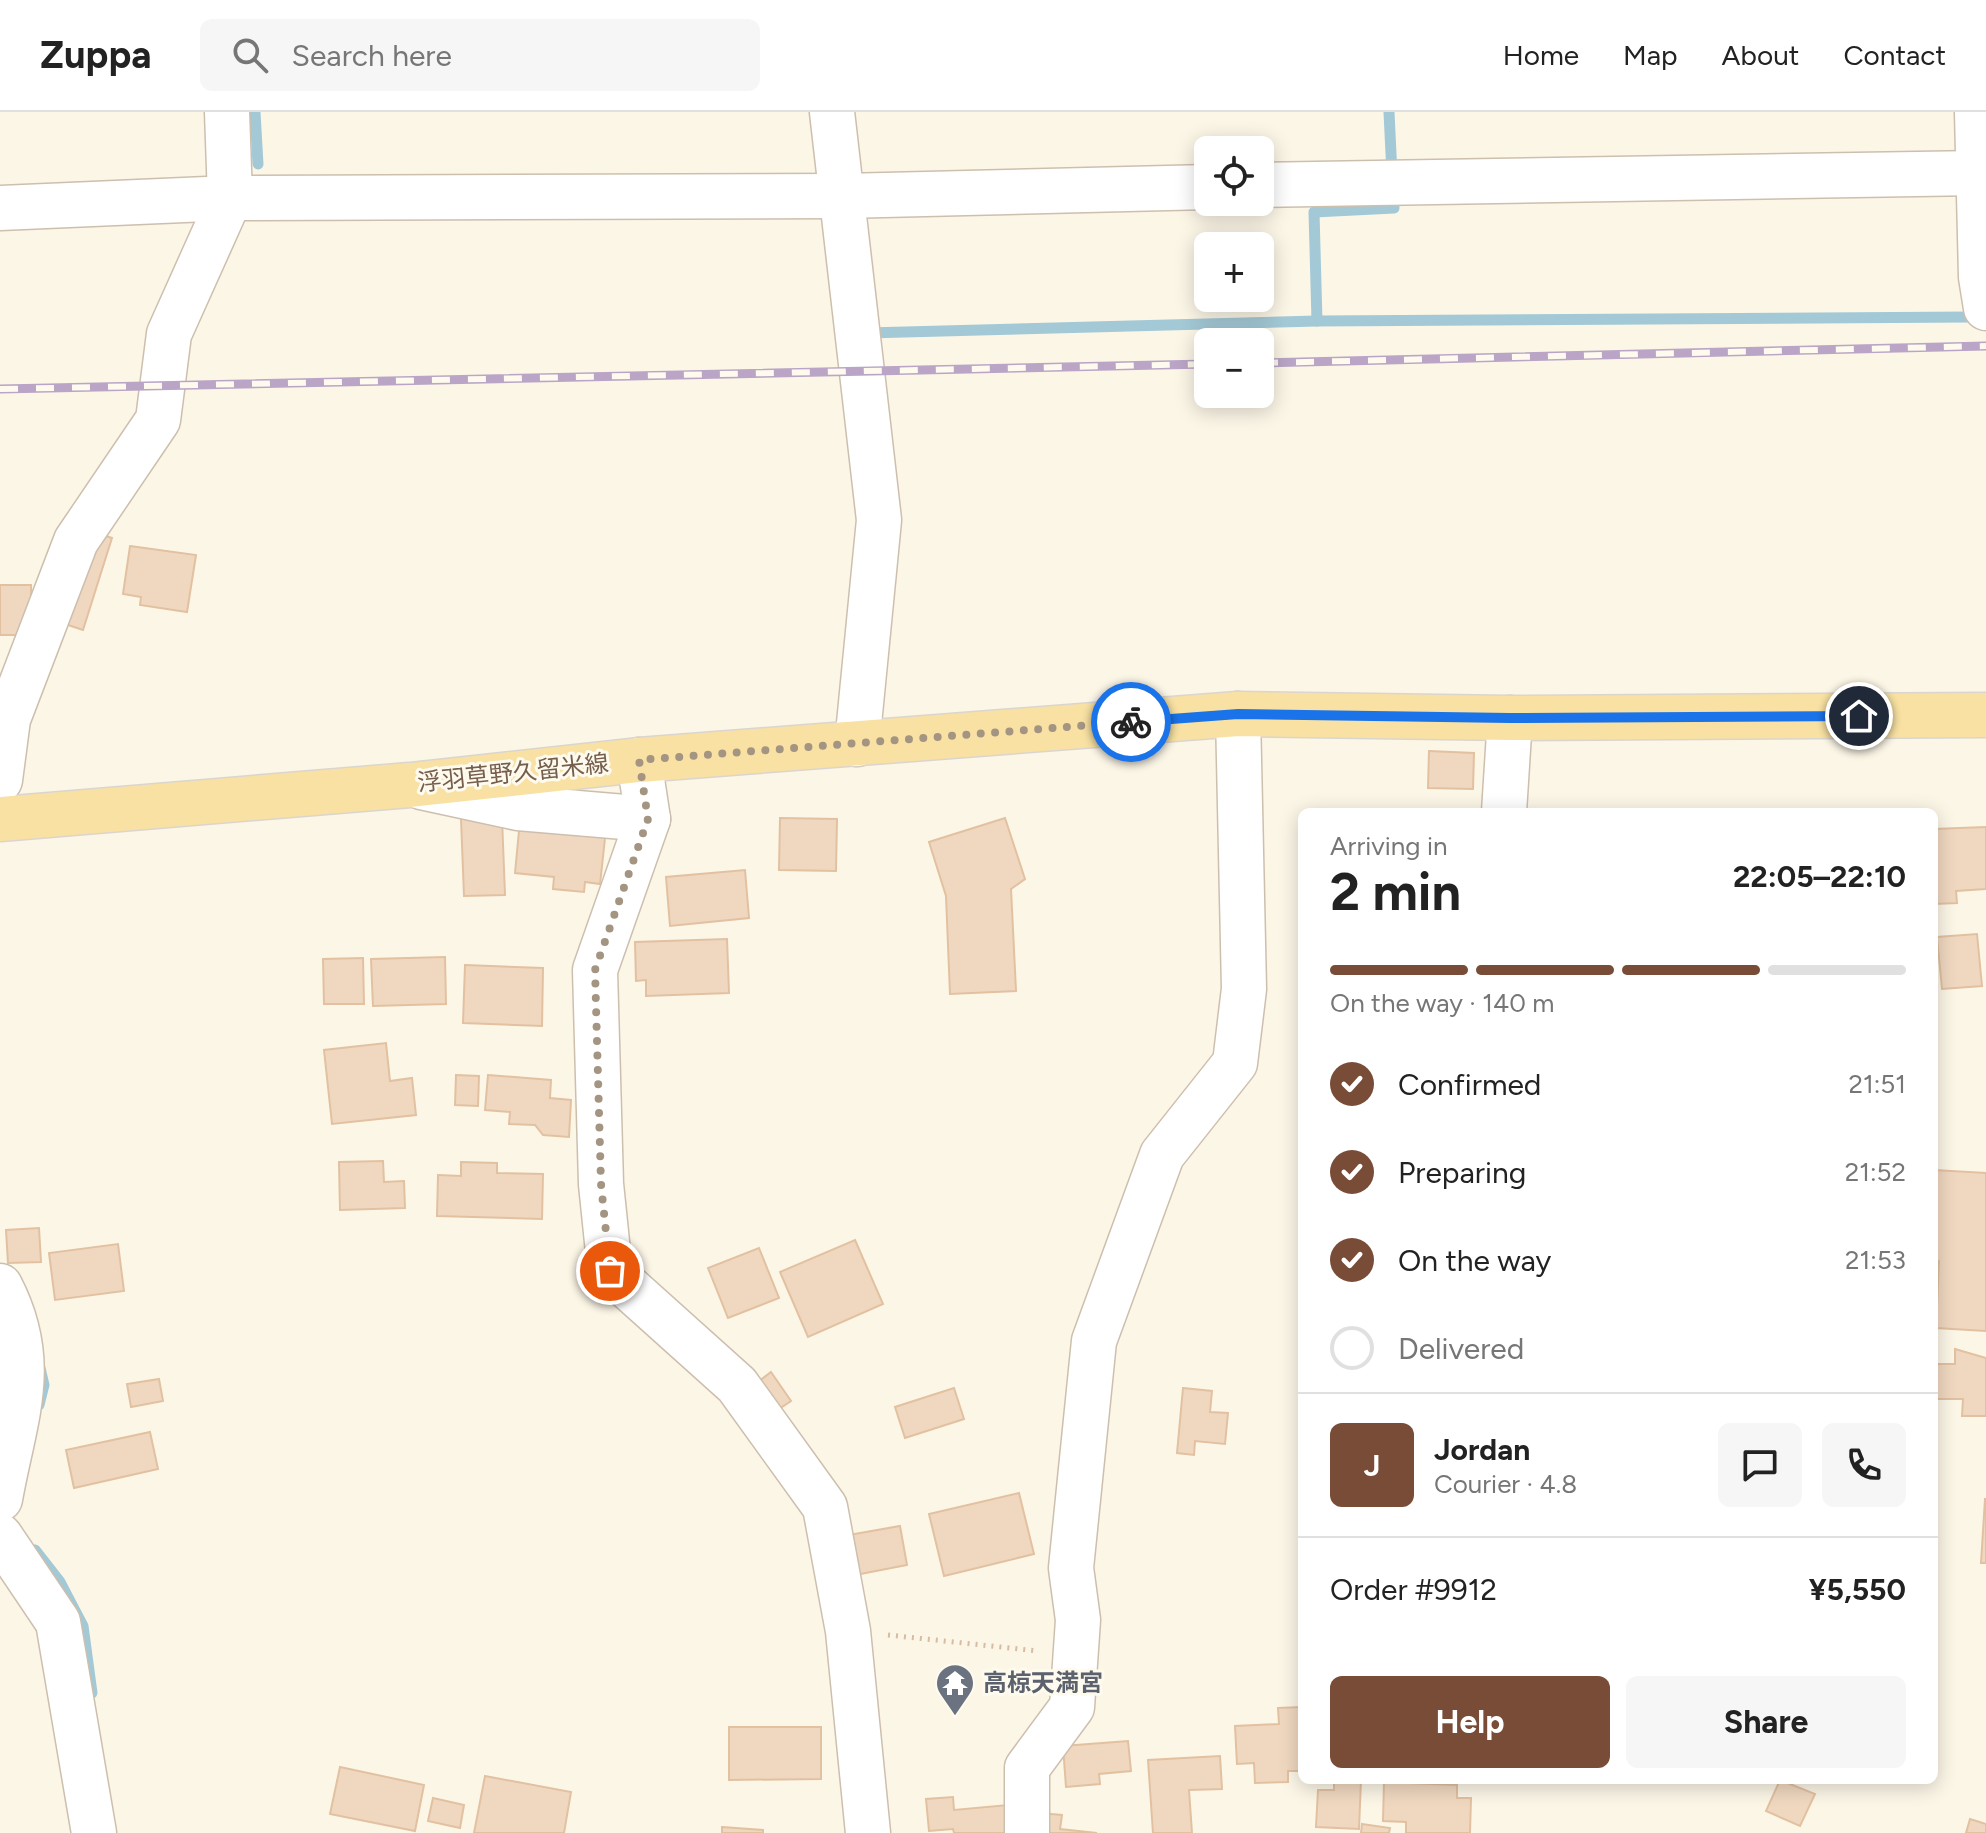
<!DOCTYPE html>
<meta charset="utf-8">
<style>
:root{--surface:#fff;--page:#f6f6f6;--text:#222;--muted:#767676;--line:#e0e0e0;--accent:#784c37}
body{margin:0;font-family:Figtree,"Noto Sans JP",sans-serif;background:var(--page);color:var(--text);height:100vh;display:flex;flex-direction:column;font-size:30px;white-space:nowrap}
*{box-sizing:border-box;margin:0}
p{font-size:26px;color:var(--muted)}
.icon{flex:none;width:44px;height:44px;fill:none;stroke:currentColor;stroke-width:2;stroke-linecap:round;stroke-linejoin:round}
.map{position:relative;flex:1;overflow:hidden}
.panel{position:absolute;left:1298px;top:696px;width:640px;height:976px;display:flex;flex-direction:column;background:var(--surface);border-radius:12px;box-shadow:0 4px 20px #0003}
.panel>*{flex:none}
.tools{position:absolute;left:1194px;top:24px;display:grid;gap:16px}
.tools a{display:grid;place-items:center;width:80px;height:80px;border-radius:12px;background:var(--surface);box-shadow:0 4px 20px #0003;font-size:40px}
.pin{position:absolute;display:grid;place-items:center;width:68px;height:68px;color:#fff;margin:-34px;border:4px solid #fff;border-radius:50%;box-shadow:0 2px 8px #0007}
.courier{position:absolute;display:grid;place-items:center;width:80px;height:80px;margin:-40px;border:6px solid #1a73e8;border-radius:50%;background:#fff;color:#222;box-shadow:0 2px 10px #0007}
.headline em{font-style:normal;font-weight:700}
.headline div{display:flex;flex-direction:column-reverse}
.headline{display:flex;align-items:center;justify-content:space-between;height:136px;padding:0 32px}
h1{font-size:52px;font-weight:700;line-height:60px}
.bar{display:grid;grid-template-columns:repeat(4,1fr);gap:12px 8px;align-content:center;height:96px;padding:0 32px}
.bar i{height:10px;border-radius:6px;background:var(--line)}
.bar .current{background:var(--accent)}
.bar p{grid-column:span 4}
.line{display:flex;align-items:center;gap:20px;padding:0 32px;border-top:2px solid var(--line)}
.line div{flex:1}
.round{display:grid;place-items:center;flex:none;width:84px;height:84px;border-radius:12px;background:var(--page)}
ol{padding:0 32px;list-style:none}
li{display:flex;align-items:center;gap:24px;height:88px}
li p{margin-inline-start:auto}
li .icon{padding:8px;border-radius:50%;background:var(--accent);color:#fff;stroke-width:4}
li:last-child{color:var(--muted)}
li i{width:44px;height:44px;border:4px solid var(--line);border-radius:50%}
.cta{display:flex;gap:16px;margin-top:auto;padding:16px 32px}
.cta a{flex:1;height:92px;border-radius:12px;background:var(--accent);color:#fff;font-size:32px;font-weight:700;line-height:92px;text-align:center}
.cta a+a{background:var(--page);color:var(--text)}
header{display:flex;align-items:center;gap:48px;box-sizing:border-box;height:112px;padding:0 40px;background:var(--surface);border-bottom:2px solid var(--line)}
header strong{font-size:38px}
nav{display:flex;gap:44px;margin-inline-start:auto;font-size:28px}
.search{width:560px;height:72px;background:var(--page);display:flex;align-items:center;gap:20px;box-sizing:border-box;padding:0 28px;border-radius:12px;color:var(--muted);font-size:30px}
.map>svg:first-child{display:block}
</style>
<header>
<strong>Zuppa</strong>
<div class="search"><svg class="icon" aria-label="search" viewBox="0 0 24 24"><circle cx="10" cy="10" r="6"/><path d="M15 15l6 6"/></svg>Search here</div>
<nav><a>Home</a><a>Map</a><a>About</a><a>Contact</a></nav>
</header>
<div class="map">
<svg width="1986" height="1721" viewBox="0 0 1986 1721">
<rect width="100%" height="100%" fill="#fcf6e7"/>
<g fill="none" stroke-linecap="round" stroke-linejoin="round">
<g stroke="#a3c9d6" stroke-width="11">
<polyline points="255,0 258,52"/>
<polyline points="1389,0 1392,63"/>
<polyline points="1317,209 1314,100 1394,96 1393,81"/>
<polyline points="867,221 1317,209 1970,205"/>
<polyline points="39,1293 44,1273 40,1256"/>
<polyline points="35,1438 60,1470 83,1514 92,1581"/>
</g>
</g>
<g fill="#f0d8c0" stroke="#e2c1a1" stroke-width="2">
<polygon points="87,418 112,426 83,518 59,510"/>
<polygon points="130,434 196,443 187,500 140,493 141,485 123,482"/>
<rect x="0" y="473" width="31" height="50"/>
<polygon points="1429,639 1474,641 1473,677 1428,676"/>
<polygon points="502,706 505,783 464,784 461,707"/>
<polygon points="780,706 837,707 836,759 779,758"/>
<polygon points="1005,706 1025,767 1011,777 1016,879 950,882 946,784 929,730"/>
<polygon points="520,708 606,717 600,772 585,770 584,780 553,777 554,765 515,761"/>
<polygon points="1986,715 1986,777 1956,779 1957,791 1934,792 1934,717"/>
<polygon points="745,758 749,806 670,814 666,765"/>
<polygon points="1977,822 1982,874 1942,877 1937,825"/>
<polygon points="727,827 729,881 646,884 646,868 636,869 635,830"/>
<polygon points="445,845 446,892 373,894 371,847"/>
<polygon points="363,846 364,892 324,892 323,847"/>
<polygon points="465,853 543,856 542,914 463,911"/>
<polygon points="386,931 390,969 412,966 416,1003 332,1012 324,938"/>
<polygon points="456,963 479,964 478,994 455,993"/>
<polygon points="488,963 551,968 550,986 571,988 569,1025 543,1023 535,1013 509,1012 510,1000 485,998"/>
<polygon points="383,1049 384,1070 404,1069 405,1096 340,1098 339,1050"/>
<polygon points="461,1050 497,1051 497,1061 543,1062 542,1107 437,1104 438,1063 461,1064"/>
<polygon points="1934,1058 1986,1061 1986,1219 1936,1216 1939,1149 1934,1149"/>
<polygon points="39,1116 41,1150 8,1151 6,1118"/>
<polygon points="855,1128 883,1192 808,1225 780,1160"/>
<polygon points="118,1132 124,1179 55,1188 49,1141"/>
<polygon points="759,1136 779,1186 728,1206 708,1156"/>
<polygon points="1955,1237 1986,1246 1986,1304 1962,1304 1963,1287 1934,1287 1934,1252 1955,1252"/>
<polygon points="771,1260 791,1289 773,1301 754,1273"/>
<polygon points="159,1267 163,1289 131,1295 127,1272"/>
<polygon points="954,1276 964,1307 905,1326 895,1295"/>
<polygon points="1183,1276 1212,1279 1210,1300 1228,1301 1225,1332 1195,1329 1194,1343 1177,1341"/>
<polygon points="150,1320 158,1357 74,1376 66,1338"/>
<polygon points="1019,1381 1034,1442 944,1464 929,1402"/>
<polygon points="1985,1387 1986,1387 1986,1451 1981,1451"/>
<polygon points="900,1414 907,1453 850,1464 843,1424"/>
<polygon points="1302,1595 1302,1659 1288,1659 1288,1670 1255,1671 1254,1651 1237,1652 1235,1614 1279,1612 1278,1596"/>
<polygon points="729,1615 821,1615 821,1667 729,1668"/>
<polygon points="1128,1629 1131,1659 1099,1662 1100,1672 1066,1675 1063,1634"/>
<polygon points="1220,1644 1222,1677 1189,1678 1192,1721 1153,1721 1148,1648"/>
<polygon points="340,1655 424,1673 415,1719 330,1702"/>
<polygon points="485,1664 571,1680 564,1721 474,1721"/>
<polygon points="1334,1668 1361,1668 1359,1717 1316,1715 1318,1678 1334,1678"/>
<polygon points="1780,1668 1815,1682 1800,1714 1766,1699"/>
<polygon points="1384,1670 1457,1673 1457,1686 1471,1686 1470,1721 1406,1721 1406,1710 1383,1709"/>
<polygon points="953,1685 954,1698 1008,1693 1010,1721 954,1721 953,1717 929,1719 926,1687"/>
<polygon points="433,1686 464,1693 460,1716 428,1709"/>
<polygon points="1039,1701 1062,1703 1060,1717 1097,1721 1037,1721"/>
<polygon points="1970,1707 1986,1712 1986,1721 1966,1721"/>
<polygon points="1362,1712 1390,1716 1389,1721 1361,1721"/>
<polygon points="722,1715 763,1718 763,1721 722,1721"/>
</g>
<g fill="none" stroke-linecap="round" stroke-linejoin="round">
<defs>
<g id="minor">
<polyline points="832,0 879,408 857,632"/>
<polyline points="1977,0 1981,165 1986,196"/>
<polyline points="1260,73 1979,61"/>
<polyline points="0,96 230,86 843,84 1208,75"/>
<polyline points="639,648 648,707 595,858 601,1072 610,1159 737,1273 825,1395 848,1519 868,1721"/>
<polyline points="0,668 8,607 76,429 158,308 169,222 230,86 227,0"/>
<polyline points="421,675 518,696 648,707"/>
<polyline points="1504,700 1510,606"/>
<path d="M0,1174C41,1252 14,1307 0,1387"/>
<polyline points="0,1424 58,1510 94,1721"/>
<polyline points="1027,1721 1027,1656 1072,1595 1078,1508 1071,1456 1094,1229 1162,1043 1235,951 1244,877 1238,602"/>
</g>
<polyline id="major" points="0,707 410,673 639,648 1238,602 1510,606 1986,603"/>
</defs>
<use href="#minor" stroke="#cdbfae" stroke-width="47"/>
<use href="#major" stroke="#dbd5d0" stroke-width="47"/>
<polyline stroke="#d5bca3" stroke-width="5" stroke-dasharray="2 6" stroke-linecap="butt" points="888,1523 1038,1539"/>
<use href="#minor" stroke="#fff" stroke-width="44"/>
<use href="#major" stroke="#f8e1a2" stroke-width="44"/>
<defs>
<g id="rail">
<polyline points="1260,251 1986,234"/>
<polyline points="0,277 1208,252"/>
</g>
</defs>
<use href="#rail" stroke="#baa5c6" stroke-width="9"/>
<use href="#rail" stroke="#fefaee" stroke-width="6" stroke-dasharray="18" stroke-linecap="butt"/>
</g>
<g fill="none" stroke-linecap="round" stroke-linejoin="round">
<polyline stroke="#a49482" stroke-width="8" stroke-dasharray="0 14.4" points="610,1159 601,1072 595,858 648,707 639,648 1131,610"/>
<polyline stroke="#1a73e8" stroke-width="10" points="1131,610 1238,602 1510,606 1859,604"/>
</g>
<defs>
<symbol id="temple-pin" viewBox="-11 -11 22 30"><path d="M0 17L-7.5 6A9.5 9.5 0 1 1 7.5 6Z" fill="#6b7280" stroke="#fefaee"/><path d="M0-6L5-2H3V0L6.5 2.5H4V6H1.5V3h-3V6H-4V2.5H-6.5L-3 0V-2H-5Z" fill="#fff"/></symbol>
</defs>
<g fill-rule="evenodd">
<use href="#temple-pin" x="933" y="1549" width="44" height="60"/>
</g>
<g text-anchor="middle" stroke-width="6" stroke-linejoin="round" paint-order="stroke">
<g font-size="24" fill="#755f4c" stroke="#fefaee">
<text transform="translate(513 661) rotate(-6)" y="8">浮羽草野久留米線</text>
</g>
<g font-size="24" font-weight="bold" fill="#5b616d" stroke="#fefaee" text-anchor="start">
<text x="983" y="1579">高椋天満宮</text>
</g>
</g>
</svg>
<div class="tools">
<a><svg class="icon" aria-label="locate" viewBox="0 0 24 24"><circle cx="12" cy="12" r="6"/><path d="M12 2v4M12 18v4M2 12h4M18 12h4"/></svg></a>
<a>+</a>
<a>−</a>
</div>
<div class="pin" style="left:610px;top:1159px;background:#ea580c"><svg class="icon" aria-label="bag" viewBox="0 0 24 24"><path d="M5 8h14l-1 12H6zM9 8a3 3 0 0 1 6 0"/></svg></div>
<div class="pin" style="left:1859px;top:604px;background:#1f2937"><svg class="icon" aria-label="home" viewBox="0 0 24 24"><path d="M3 11l9-7 9 7M6 9v11h12V9"/></svg></div>
<div class="courier" style="left:1131px;top:610px"><svg class="icon" aria-label="bike" viewBox="0 0 24 24"><circle cx="6" cy="16" r="4"/><circle cx="18" cy="16" r="4"/><path d="M6 16l4-8h5l3 8M10 8l3 8H6M13 5h3"/></svg></div>
<section class="panel">
<div class="headline"><div><h1>2 min</h1><p>Arriving in</p></div><em>22:05–22:10</em></div>
<div class="bar"><i class="current"></i><i class="current"></i><i class="current"></i><i></i><p>On the way · 140 m</p></div>
<ol>
<li><svg class="icon" aria-label="check" viewBox="0 0 24 24"><path d="M5 12l5 5 9-10"/></svg>Confirmed<p>21:51</p></li>
<li><svg class="icon" aria-label="check" viewBox="0 0 24 24"><path d="M5 12l5 5 9-10"/></svg>Preparing<p>21:52</p></li>
<li><svg class="icon" aria-label="check" viewBox="0 0 24 24"><path d="M5 12l5 5 9-10"/></svg>On the way<p>21:53</p></li>
<li><i></i>Delivered</li>
</ol>
<div class="line" style="height:144px"><b class="round" style="background:var(--accent);color:#fff">J</b><div><b>Jordan</b><p>Courier · 4.8</p></div><a class="round"><svg class="icon" aria-label="chat" viewBox="0 0 24 24"><path d="M4 5h16v11H9l-5 4z"/></svg></a><a class="round"><svg class="icon" aria-label="phone" viewBox="0 0 24 24"><path d="M5 4h4l2 5-3 2q2 4 5 5l2-3 5 2v4C11 20 4 13 5 4z"/></svg></a></div>
<div class="line" style="height:104px"><div>Order #9912</div><b>¥5,550</b></div>
<div class="cta"><a>Help</a><a>Share</a></div>
</section>
</div>
